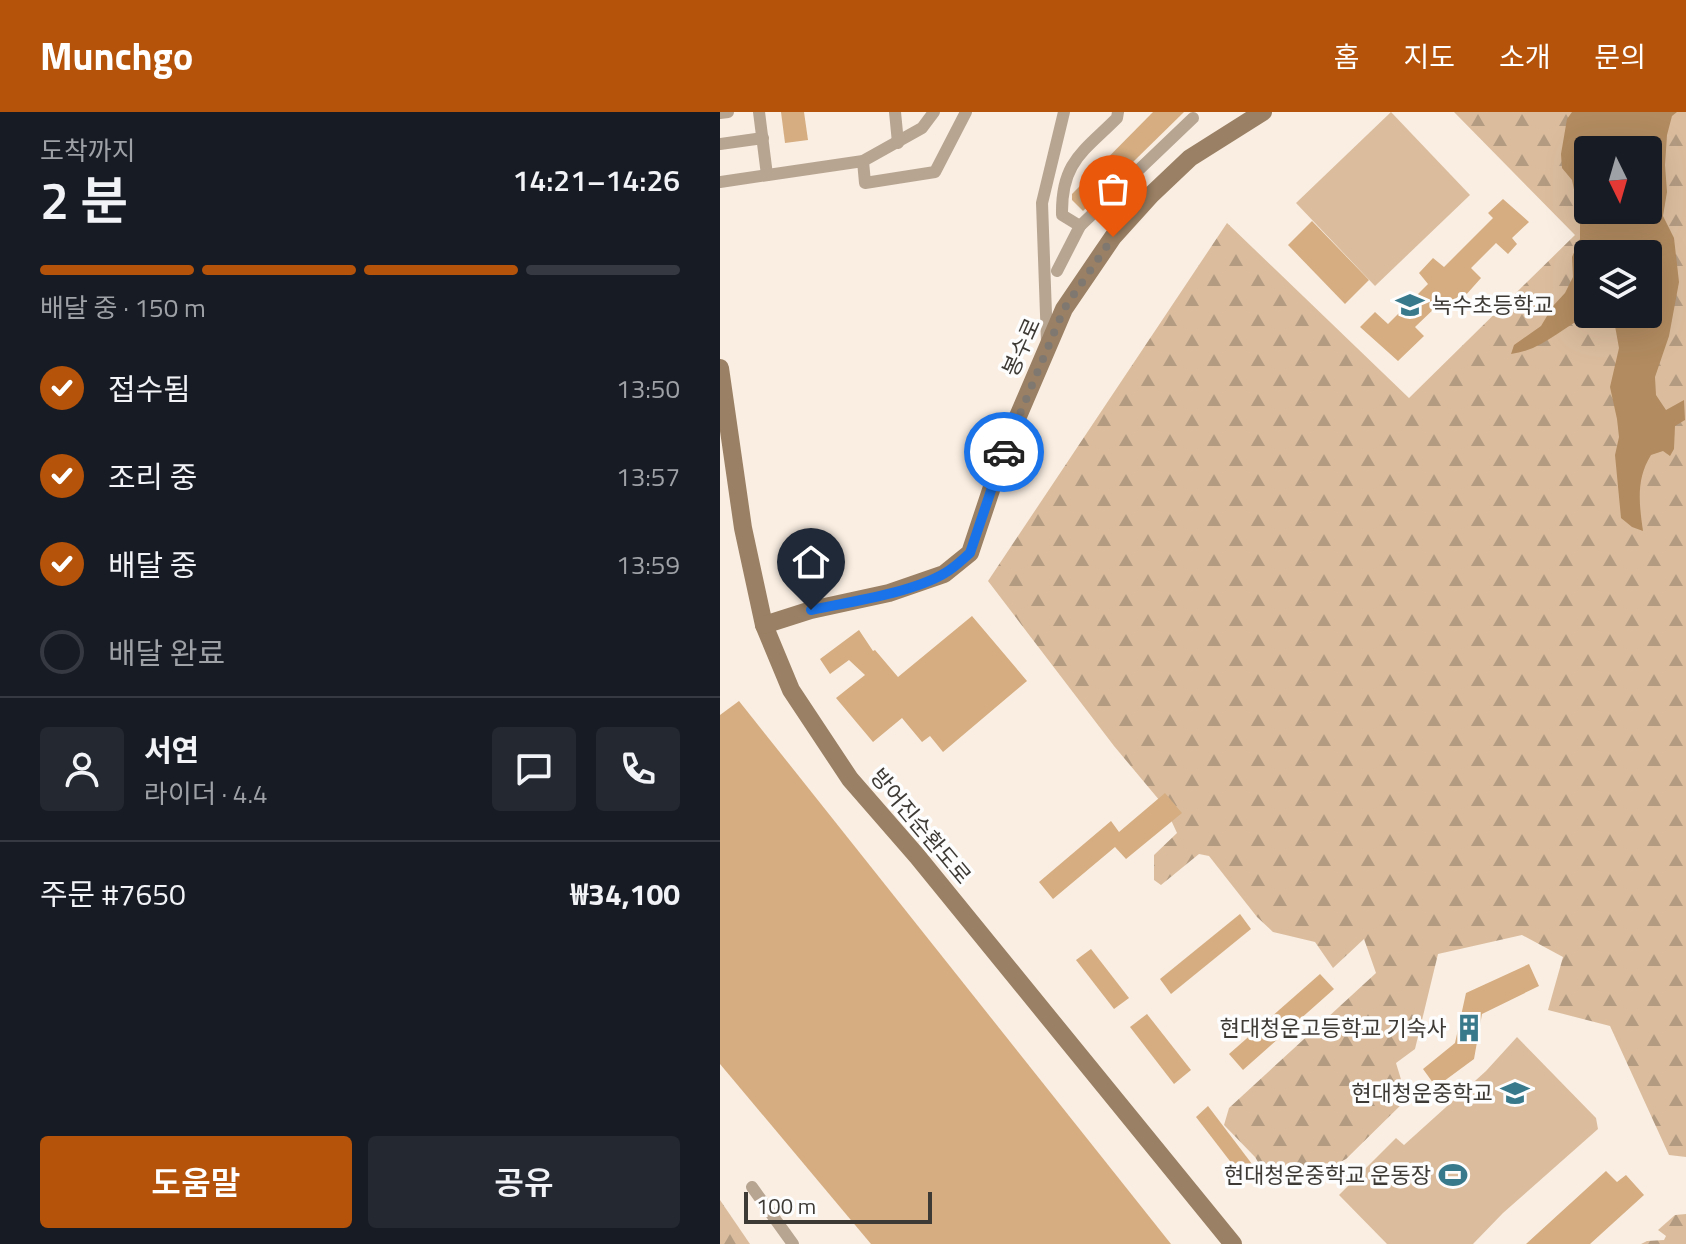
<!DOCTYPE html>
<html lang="ko">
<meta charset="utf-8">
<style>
:root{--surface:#171b24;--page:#242831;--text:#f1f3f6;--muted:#9ea1a6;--line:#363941;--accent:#b45309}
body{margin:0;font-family:"Titillium Web","Noto Sans KR",sans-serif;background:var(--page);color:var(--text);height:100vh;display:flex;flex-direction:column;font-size:30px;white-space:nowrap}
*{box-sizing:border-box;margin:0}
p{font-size:26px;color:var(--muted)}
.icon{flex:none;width:44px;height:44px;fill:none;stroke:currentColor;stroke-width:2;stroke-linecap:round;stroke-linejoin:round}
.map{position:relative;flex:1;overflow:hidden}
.details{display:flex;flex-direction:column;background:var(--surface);width:720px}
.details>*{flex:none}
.needle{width:52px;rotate:175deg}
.tools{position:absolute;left:854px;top:24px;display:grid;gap:16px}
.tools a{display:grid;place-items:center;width:88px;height:88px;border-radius:8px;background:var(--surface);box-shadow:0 8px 32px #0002;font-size:40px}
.scale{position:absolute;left:24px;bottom:20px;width:188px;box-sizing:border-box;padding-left:8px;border:4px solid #3d3934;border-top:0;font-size:22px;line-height:28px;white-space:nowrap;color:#3d3934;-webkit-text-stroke:6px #fdfdfd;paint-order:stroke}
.pin{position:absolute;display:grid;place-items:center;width:68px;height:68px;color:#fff;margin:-82px -34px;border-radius:50% 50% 50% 0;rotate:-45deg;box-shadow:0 0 8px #0007}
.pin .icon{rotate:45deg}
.courier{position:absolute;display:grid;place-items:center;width:80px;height:80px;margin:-40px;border:6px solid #1a73e8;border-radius:50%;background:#fff;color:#222;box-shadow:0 2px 10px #0007}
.headline em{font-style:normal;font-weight:600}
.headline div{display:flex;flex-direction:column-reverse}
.headline{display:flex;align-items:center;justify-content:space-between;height:136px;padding:0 40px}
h1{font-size:52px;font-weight:600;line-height:60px}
.bar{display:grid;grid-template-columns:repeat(4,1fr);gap:12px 8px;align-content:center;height:96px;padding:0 40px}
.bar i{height:10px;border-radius:6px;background:var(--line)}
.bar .selected{background:var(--accent)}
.bar p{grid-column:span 4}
.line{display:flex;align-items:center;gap:20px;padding:0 40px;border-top:2px solid var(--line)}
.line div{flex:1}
.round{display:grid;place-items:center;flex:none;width:84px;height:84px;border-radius:8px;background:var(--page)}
ol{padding:0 40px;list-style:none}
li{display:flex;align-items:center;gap:24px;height:88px}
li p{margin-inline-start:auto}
li .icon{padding:8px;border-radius:50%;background:var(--accent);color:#fff;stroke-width:4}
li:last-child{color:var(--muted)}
li i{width:44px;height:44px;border:4px solid var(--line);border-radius:50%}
.primary-button{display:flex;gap:16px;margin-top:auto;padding:16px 40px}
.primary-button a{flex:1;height:92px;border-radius:8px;background:var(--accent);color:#fff;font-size:32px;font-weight:600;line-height:92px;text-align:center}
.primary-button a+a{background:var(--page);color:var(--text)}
header{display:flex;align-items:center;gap:48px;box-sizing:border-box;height:112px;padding:0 40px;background:var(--accent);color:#fff}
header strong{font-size:38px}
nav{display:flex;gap:44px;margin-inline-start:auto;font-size:28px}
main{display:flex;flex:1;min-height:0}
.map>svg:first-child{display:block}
</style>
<header>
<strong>Munchgo</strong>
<nav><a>홈</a><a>지도</a><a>소개</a><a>문의</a></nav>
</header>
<main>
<section class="details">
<div class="headline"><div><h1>2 분</h1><p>도착까지</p></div><em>14:21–14:26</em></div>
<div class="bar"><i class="selected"></i><i class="selected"></i><i class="selected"></i><i></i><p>배달 중 · 150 m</p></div>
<ol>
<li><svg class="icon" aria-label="check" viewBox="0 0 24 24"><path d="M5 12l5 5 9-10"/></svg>접수됨<p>13:50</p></li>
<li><svg class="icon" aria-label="check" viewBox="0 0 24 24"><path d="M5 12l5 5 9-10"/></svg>조리 중<p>13:57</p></li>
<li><svg class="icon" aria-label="check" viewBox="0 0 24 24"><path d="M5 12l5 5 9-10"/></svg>배달 중<p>13:59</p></li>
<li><i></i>배달 완료</li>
</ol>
<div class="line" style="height:144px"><a class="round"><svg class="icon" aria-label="person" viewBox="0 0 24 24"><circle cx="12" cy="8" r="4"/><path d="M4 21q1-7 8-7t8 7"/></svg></a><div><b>서연</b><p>라이더 · 4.4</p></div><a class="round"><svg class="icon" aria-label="chat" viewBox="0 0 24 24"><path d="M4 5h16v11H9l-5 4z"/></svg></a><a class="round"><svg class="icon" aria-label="phone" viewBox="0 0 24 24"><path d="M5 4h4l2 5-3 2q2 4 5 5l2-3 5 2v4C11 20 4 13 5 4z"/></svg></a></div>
<div class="line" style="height:104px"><div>주문 #7650</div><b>₩34,100</b></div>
<div class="primary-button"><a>도움말</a><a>공유</a></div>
</section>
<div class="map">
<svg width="966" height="1132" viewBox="0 0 966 1132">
<defs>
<pattern id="forest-firs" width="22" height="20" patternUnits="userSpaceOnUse" patternTransform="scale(2)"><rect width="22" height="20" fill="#dbbd9e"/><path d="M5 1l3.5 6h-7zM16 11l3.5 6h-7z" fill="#b39b82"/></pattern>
</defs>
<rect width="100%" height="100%" fill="#faeee2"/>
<g fill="#dbbd9e">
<polygon points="671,0 750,83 655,174 576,91"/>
<polygon points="797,925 876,1006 878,1017 783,1101 753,1132 667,1132 619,1083 676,1026 684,1033 766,959"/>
</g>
<g fill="url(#forest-firs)" fill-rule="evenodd">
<path d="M734,0H966V1045L949,1043L890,914L828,898L843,845L802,823L718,842L695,937L676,951L687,987L626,1047L590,1066L553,1075L535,1045L504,1013L509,996L656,861L644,827L613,856L595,830L553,820L537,805L489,744L479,742L441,773L434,768V743L457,721L445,695L394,634L268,469L507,111L689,286L855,123ZM868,38H928V98H868ZM868,142H928V202H868Z"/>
<polygon points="0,1088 30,1132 0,1132"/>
<polygon points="966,1102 966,1132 921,1132 927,1129 944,1128 946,1124 938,1118 955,1103"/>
</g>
<path fill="#b28b60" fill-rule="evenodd" d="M852,0H957L952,4L947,23L945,53L947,80L943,104L954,126L959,170L949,224L935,265L936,283L946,298L964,288L965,308L955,314L954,337L950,344L943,339L931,343C916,367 919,391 923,419L912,415L901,406L895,343L899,325L897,307L890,275L899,236L895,214L889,202H928V142H868V202H870C842,215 823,238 791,242L794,233L821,214L833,194L845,181L853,165L852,145L860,127V106L852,68L842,56L841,42L847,7ZM868,38H928V98H868Z"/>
<g fill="#d5ad81">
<polygon points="61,0 84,0 88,28 65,31"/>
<polygon points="433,0 464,0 363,99 352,88 352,82"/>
<polygon points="783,87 809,110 792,126 797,132 788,142 776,131 751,156 761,166 729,202 718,193 695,215 704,224 678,249 640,215 655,200 668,212 708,172 699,161 713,146 724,155 773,106 768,101"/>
<polygon points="592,109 649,168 625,192 568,133"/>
<polygon points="252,504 307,569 223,640 210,624 202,630 182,606 153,630 116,586 145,563 129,548 110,562 100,547 139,518 153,539 155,538 178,565"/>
<polygon points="19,589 451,1132 151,1132 0,952 0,603"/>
<polygon points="445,681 462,701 406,747 395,735 333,787 319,770 391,709 399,720"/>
<polygon points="520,802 531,817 451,882 440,867"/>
<polygon points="371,837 409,886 394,897 356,848"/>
<polygon points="809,852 819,874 762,902 754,947 716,975 703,957 735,931 746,881"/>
<polygon points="600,862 614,877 523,958 509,942"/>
<polygon points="427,902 471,958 454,972 410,915"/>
<polygon points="488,994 535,1056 523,1066 476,1005"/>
<polygon points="886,1059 897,1070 906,1063 924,1083 870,1132 806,1132"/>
</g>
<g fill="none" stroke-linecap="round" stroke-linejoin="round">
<g stroke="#b7a592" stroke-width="12">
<polyline points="39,0 47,63"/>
<polyline points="175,0 178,31"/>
<polyline points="0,1 8,0"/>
<polyline points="0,32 43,26"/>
<polyline points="143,49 145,71 215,60 246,0"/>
<polyline points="0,70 143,49 202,16 214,0"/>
<polyline points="360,114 473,6"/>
<path d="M337,159L360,114L342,103C341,50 363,40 397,6L398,0"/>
<polyline points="327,230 322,91 344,0"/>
<polyline points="32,1075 73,1132"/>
</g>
<g stroke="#9a8064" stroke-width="18">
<polyline points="0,256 23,416 44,513 71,578 130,667 197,744 513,1132"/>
<polyline points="44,513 91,498 169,481 224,462 250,441 287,330 344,197 393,125 431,83 470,46 543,0"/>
</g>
</g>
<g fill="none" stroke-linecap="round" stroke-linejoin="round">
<polyline stroke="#7f7871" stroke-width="8" stroke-dasharray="0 14.4" points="284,340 344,197 393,125"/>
<path stroke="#1a73e8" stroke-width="10" d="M91,498C129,490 192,481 225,461C234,456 242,448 250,441L284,340"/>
</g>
<defs>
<symbol id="school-bare" viewBox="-9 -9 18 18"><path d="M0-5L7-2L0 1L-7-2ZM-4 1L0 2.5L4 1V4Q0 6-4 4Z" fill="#38798b" stroke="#fdfdfd" stroke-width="2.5" paint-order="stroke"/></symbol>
<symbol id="building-bare" viewBox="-9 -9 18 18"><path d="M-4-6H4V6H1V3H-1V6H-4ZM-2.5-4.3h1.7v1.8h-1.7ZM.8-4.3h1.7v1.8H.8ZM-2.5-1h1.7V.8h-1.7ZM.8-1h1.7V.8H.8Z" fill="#38798b" stroke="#fdfdfd" stroke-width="2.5" paint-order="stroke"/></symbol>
<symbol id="stadium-bare" viewBox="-9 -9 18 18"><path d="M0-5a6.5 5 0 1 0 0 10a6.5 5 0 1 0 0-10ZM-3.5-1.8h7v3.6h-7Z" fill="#38798b" stroke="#fdfdfd" stroke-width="2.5" paint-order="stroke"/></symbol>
</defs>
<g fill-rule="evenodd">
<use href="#school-bare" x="670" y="173" width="40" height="40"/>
<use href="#building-bare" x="729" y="896" width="40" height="40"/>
<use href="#school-bare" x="775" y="961" width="40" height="40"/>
<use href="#stadium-bare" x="713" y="1043" width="40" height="40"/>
</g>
<g text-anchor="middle" stroke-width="7" stroke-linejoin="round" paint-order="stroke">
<g font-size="22" fill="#3d3934" stroke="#fdfdfd" text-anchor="end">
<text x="712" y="201" text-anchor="start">녹수초등학교</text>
<text x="727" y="924">현대청운고등학교 기숙사</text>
<text x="773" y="989">현대청운중학교</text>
<text x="711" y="1071">현대청운중학교 운동장</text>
</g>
<g font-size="22" fill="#3d3934" stroke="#fdfdfd">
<text transform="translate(301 235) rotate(-66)" y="8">봉수로</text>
<text transform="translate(201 714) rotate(50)" y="8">방어진순환도로</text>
</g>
</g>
</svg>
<div class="tools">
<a><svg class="needle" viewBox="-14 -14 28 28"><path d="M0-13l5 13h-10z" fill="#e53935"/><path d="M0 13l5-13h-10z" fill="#9ea1a6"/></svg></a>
<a><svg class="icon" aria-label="layers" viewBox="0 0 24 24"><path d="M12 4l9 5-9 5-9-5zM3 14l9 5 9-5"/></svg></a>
</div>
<div class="scale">100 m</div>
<div class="pin" style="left:393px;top:125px;background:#ea580c"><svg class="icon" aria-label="bag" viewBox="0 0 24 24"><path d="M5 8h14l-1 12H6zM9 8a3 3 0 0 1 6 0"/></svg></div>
<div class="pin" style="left:91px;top:498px;background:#1f2937"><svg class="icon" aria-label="home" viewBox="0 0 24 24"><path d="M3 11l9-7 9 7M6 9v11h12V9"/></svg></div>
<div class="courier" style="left:284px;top:340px"><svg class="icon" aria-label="car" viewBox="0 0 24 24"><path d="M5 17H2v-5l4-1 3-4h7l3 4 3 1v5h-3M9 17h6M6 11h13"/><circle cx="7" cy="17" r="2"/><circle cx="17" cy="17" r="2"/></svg></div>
</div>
</main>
